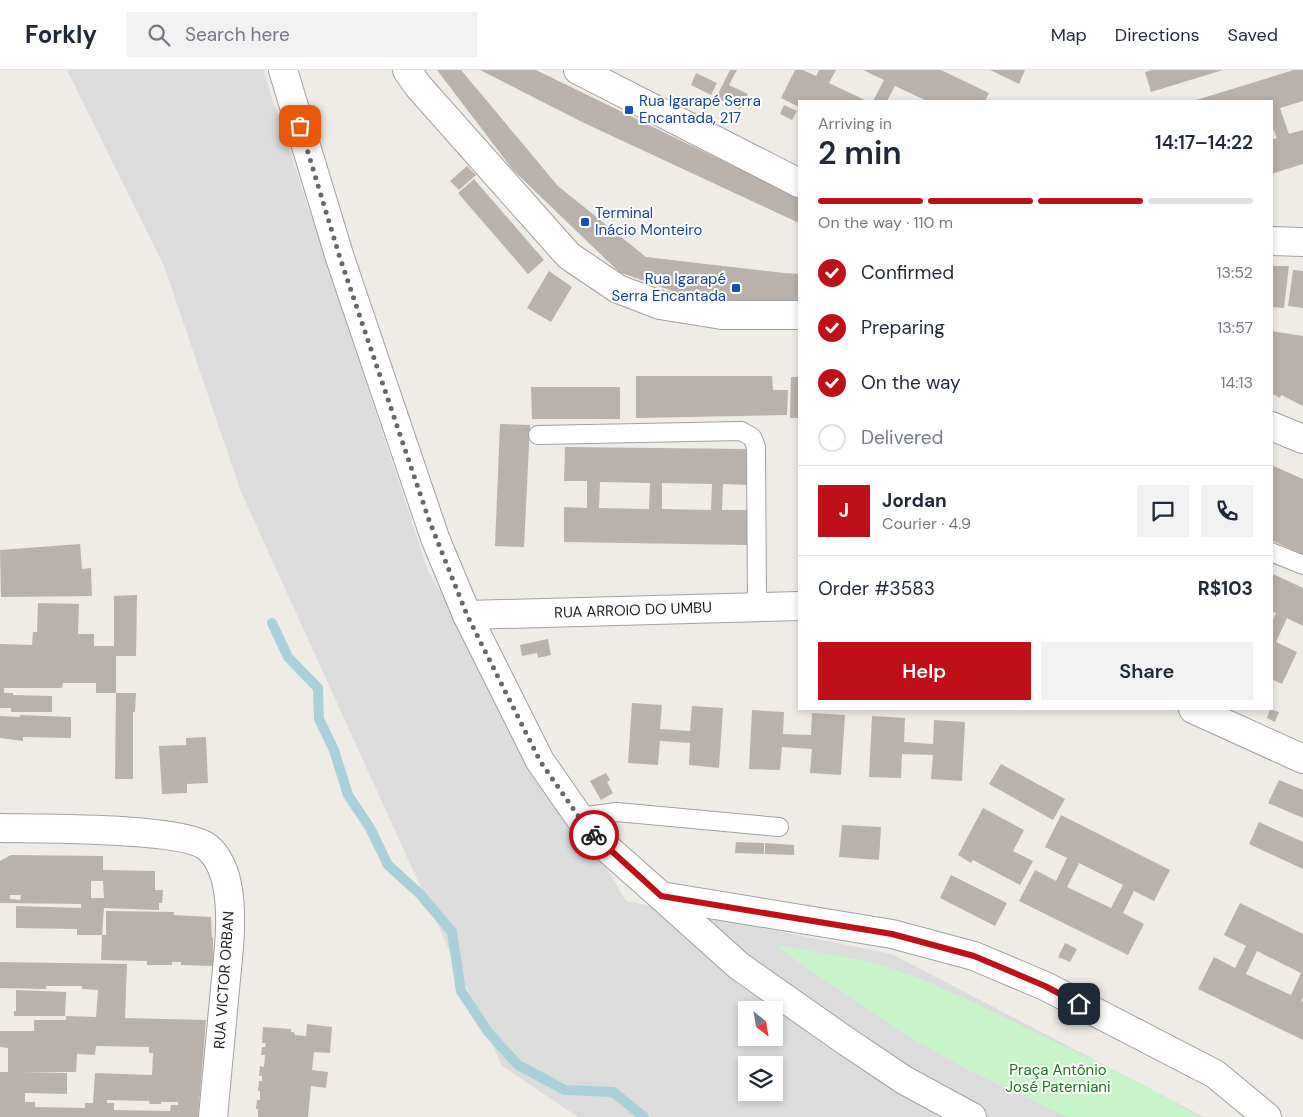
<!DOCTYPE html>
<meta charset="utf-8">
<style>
:root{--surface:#fff;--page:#f2f2f3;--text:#1f2937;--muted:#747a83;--line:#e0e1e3;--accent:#bf1019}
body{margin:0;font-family:"DM Sans",sans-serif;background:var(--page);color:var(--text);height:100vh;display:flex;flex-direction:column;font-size:19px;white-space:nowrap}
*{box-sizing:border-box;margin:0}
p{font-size:16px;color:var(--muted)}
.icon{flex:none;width:28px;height:28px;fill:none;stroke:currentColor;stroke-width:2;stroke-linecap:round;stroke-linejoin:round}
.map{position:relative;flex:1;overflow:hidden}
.details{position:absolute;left:798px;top:30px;width:475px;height:610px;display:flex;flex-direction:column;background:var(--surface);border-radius:0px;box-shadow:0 2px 8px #0003}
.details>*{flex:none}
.needle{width:32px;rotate:149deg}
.fabs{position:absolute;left:738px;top:931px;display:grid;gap:10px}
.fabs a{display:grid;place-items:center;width:45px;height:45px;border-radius:0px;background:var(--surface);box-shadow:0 2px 8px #0003;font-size:25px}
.pin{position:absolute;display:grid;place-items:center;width:42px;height:42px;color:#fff;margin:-21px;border-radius:10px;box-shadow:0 2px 8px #0006}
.courier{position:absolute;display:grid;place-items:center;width:50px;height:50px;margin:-25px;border:4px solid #bf1019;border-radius:50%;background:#fff;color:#222;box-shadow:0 1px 6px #0007}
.headline em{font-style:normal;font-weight:600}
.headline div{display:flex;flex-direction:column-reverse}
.headline{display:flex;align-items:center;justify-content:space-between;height:85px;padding:0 20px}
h1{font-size:32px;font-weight:600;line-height:38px}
.bar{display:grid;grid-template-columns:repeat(4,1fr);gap:8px 5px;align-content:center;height:60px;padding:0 20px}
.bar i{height:6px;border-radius:4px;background:var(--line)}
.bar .active{background:var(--accent)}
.bar p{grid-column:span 4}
.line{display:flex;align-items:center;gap:12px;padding:0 20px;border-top:1px solid var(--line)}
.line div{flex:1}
.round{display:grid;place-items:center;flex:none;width:52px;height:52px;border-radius:0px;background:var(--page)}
ol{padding:0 20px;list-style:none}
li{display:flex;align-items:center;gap:15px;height:55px}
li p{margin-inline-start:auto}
li .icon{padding:5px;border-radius:50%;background:var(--accent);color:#fff;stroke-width:4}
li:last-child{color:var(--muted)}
li i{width:28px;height:28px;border:2px solid var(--line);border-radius:50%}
.cta{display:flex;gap:10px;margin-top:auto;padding:10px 20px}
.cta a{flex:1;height:58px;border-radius:0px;background:var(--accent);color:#fff;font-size:20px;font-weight:600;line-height:58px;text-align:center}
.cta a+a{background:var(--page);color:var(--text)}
header{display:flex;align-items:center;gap:30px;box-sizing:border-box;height:70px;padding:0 25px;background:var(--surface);border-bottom:1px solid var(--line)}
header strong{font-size:24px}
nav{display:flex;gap:28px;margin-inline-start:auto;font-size:18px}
.search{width:350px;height:45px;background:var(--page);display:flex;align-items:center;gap:12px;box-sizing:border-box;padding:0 18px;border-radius:0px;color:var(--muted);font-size:19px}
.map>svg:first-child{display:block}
</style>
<header>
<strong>Forkly</strong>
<div class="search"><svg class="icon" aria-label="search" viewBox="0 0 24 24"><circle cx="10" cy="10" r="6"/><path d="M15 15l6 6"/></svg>Search here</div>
<nav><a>Map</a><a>Directions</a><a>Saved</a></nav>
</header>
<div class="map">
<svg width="1303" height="1047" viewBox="0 0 1303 1047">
<rect width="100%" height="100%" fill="#efece7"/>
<path fill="#dddcdd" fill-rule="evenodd" d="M67,0H263L428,501L626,831L892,884L1204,1047H578L502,996L241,422L164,196ZM746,940H774V968H746ZM746,995H774V1022H746Z"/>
<polygon fill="#c7f5c9" points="776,875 872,892 919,908 981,936 1146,1016 1199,1047 1068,1047 962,997 903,963 804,896"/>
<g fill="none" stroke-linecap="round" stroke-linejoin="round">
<polyline stroke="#aad1d9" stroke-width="10" points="272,553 288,587 318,618 319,649 334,680 348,725 370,758 388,795 420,824 452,862 461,921 488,962 518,995 565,1020 613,1022 644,1047"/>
</g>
<g fill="#b9b1ac" fill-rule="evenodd">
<polygon points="437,0 461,0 558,116 646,187 784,203 799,204 799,233 785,234 698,230 619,202 513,100"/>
<polygon points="480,0 536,0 799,128 799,153 582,52"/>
<polygon points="730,0 737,0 729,15 748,24 740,39 716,28"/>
<polygon points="795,0 803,0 816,6 819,0 836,0 829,13 867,31 799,31 799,37 781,28"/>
<polygon points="863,0 941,0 989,23 985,31 927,31 895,16 887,31 873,31 884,10"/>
<polygon points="990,0 1025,0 1019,14"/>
<polygon points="1152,0 1223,0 1151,22 1145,2"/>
<polygon points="1294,0 1303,0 1303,31 1280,38 1289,64 1303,60 1303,94 1271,104 1271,70 1277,68 1271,53 1271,31 1193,31"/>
<polygon points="696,3 717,13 711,25 691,15"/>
<polygon points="784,35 797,41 792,50 780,44"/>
<polygon points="467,96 476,105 459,120 450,111"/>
<polygon points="474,109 544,190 528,204 458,123"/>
<polygon points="1271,196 1289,196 1284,238 1271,237"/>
<polygon points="1293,200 1303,201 1303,238 1288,236"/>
<polygon points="549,201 572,217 551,252 527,238"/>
<polygon points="1271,261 1303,266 1303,336 1281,325 1280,328 1271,323"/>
<polygon points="636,306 772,306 773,320 788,320 787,345 636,348"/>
<polygon points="791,307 799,307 799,348 790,348"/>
<polygon points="531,317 620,317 620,349 532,349"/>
<polygon points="500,354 530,355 524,477 495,476"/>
<path d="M565,377L748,379V415L723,414L722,440H747V475L564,472V437L587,438V411H564ZM600,412L650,413L649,439L599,438ZM662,413L712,414L711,440L662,439Z"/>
<polygon points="1271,395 1303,409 1303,485 1271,470"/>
<polygon points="80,474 82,499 91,498 92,526 1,527 0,480"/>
<polygon points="1271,503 1303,518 1303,556 1287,548 1276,572 1297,582 1282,614 1271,609 1271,554 1276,543 1271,541"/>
<polygon points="137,525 136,586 116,586 116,623 136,623 135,642 133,642 133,709 115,709 116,623 96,623 96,613 63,613 62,618 4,618 4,623 13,623 13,625 52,626 52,642 11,642 11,638 0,638 0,574 32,575 33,562 37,562 38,533 79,534 78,564 94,564 94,576 114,576 114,526"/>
<polygon points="548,569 551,585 538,588 537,583 522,586 520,575"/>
<polygon points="632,633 662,635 660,659 690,661 692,636 723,638 719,698 689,695 690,673 660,671 658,695 628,693"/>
<polygon points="1270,639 1279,642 1275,652 1267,648"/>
<polygon points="752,640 784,642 783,664 811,665 812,643 845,645 841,705 810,703 812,679 782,677 780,700 749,699"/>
<polygon points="20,645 71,647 71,668 23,667 23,671 0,668 0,646 20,647"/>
<polygon points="872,646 905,648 904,672 933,674 934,650 965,652 962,711 931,709 933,685 902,684 901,708 869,707"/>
<polygon points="206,667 208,713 187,714 187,723 162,724 159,676 186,675 186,668"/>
<polygon points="1001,694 1065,729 1053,750 989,714"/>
<polygon points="606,703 610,710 607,712 613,723 601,730 590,711"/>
<polygon points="1279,710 1303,720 1303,748 1268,733"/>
<polygon points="983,738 1024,760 1013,781 1033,791 1020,815 973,790 971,793 958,785"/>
<path d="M1061,745L1170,800L1154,831L1134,821L1123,843L1144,854L1128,885L1019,831L1035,800L1056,811L1067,788L1045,777ZM1079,793L1123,815L1111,838L1067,817Z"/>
<polygon points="1259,752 1303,772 1303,799 1249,774"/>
<polygon points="842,755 881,757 879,790 839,787"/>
<polygon points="736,772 764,773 764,784 735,783"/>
<polygon points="765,773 794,775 794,785 765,784"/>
<path d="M11,785L103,786V800L155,801V820H163L162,833H159V840L104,838L102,865H77V859L16,858V836L81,838V834L0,833V791ZM91,811H103L104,828H91ZM10,825H21L20,830L10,829Z"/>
<polygon points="951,805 1007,833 995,856 940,828"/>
<path d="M1240,833L1303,864V927L1301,931L1303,932V970L1198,919L1214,887L1235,898L1246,876L1224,865ZM1257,881L1301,903L1291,925L1246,904Z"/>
<polygon points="106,841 174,842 174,845 211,847 212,868 213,868 213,896 181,895 181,892 172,892 172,895 147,895 147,891 101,890 102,865 106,865"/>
<polygon points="1065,873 1077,879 1070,892 1058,887"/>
<path d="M0,892L127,894L125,948L206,950L198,1047H0V1002H8V978L0,977V961H34V950H66V946L96,947L98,920L82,919V916H46V919L0,918ZM96,976L149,977V983H153L152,1005L95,1003L93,1033H85V1038L35,1037V1032H25V1023L67,1024V1003L23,1002H76L77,984L95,985ZM107,1030L149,1031L150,1034H161V1032H178V1035H171L170,1041L114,1040V1033H107Z"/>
<polygon points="16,920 66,922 65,946 14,946 14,941 16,941"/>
<polygon points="307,954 332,957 330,983 314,982 312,1000 328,1002 326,1018 311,1016 308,1047 258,1047 258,1039 256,1039 257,1030 260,1030 260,1021 258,1021 259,1011 262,1011 262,1006 259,1006 260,996 264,997 265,985 261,985 262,977 265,977 266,973 262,973 263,957 291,959 291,962 294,962 295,965 306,966"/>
</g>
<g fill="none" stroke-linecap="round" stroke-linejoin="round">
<defs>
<g id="lane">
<polyline points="538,365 741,361 752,367 756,377 757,537"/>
<polyline points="1271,482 1303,495"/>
<polyline points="579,747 617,742 779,757"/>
</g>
<g id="street">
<polyline points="283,0 340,188 435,468 467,545 540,691 579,747 599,771 661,826 892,864 974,886 1045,916 1215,1004 1267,1047"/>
<polyline points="407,0 418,16 569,186 618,219 660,235 722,245 799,245"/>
<polyline points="578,0 799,113"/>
<polyline points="1271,171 1303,172"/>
<polyline points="1271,356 1303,369"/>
<polyline points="467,545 799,536"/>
<polyline points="1193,639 1303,689"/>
<path d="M0,758C38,759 181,757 207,777C219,786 226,805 228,820C233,851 228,888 225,919C221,961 217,1004 213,1047"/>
<polyline points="661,826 739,896 843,969 904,1010 972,1047"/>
</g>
</defs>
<use href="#lane" stroke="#a0a0a0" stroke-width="20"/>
<use href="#street" stroke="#a0a0a0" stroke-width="30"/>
<use href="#lane" stroke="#fff" stroke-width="18"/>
<use href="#street" stroke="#fff" stroke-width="28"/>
</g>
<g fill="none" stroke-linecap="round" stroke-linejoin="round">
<polyline stroke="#686765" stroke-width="5" stroke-dasharray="0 9" points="300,56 340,188 429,450 467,545 540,691 579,747 594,765"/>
<polyline stroke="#bf1019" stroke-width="6" points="594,765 661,826 892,864 974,886 1045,916 1079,934"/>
</g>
<g fill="#1a4fb4" stroke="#fff" stroke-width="2">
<rect x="624" y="35" width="10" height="10" rx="2.5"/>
<rect x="580" y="147" width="10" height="10" rx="2.5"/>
<rect x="731" y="213" width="10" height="10" rx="2.5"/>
</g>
<g text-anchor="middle" stroke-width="4" stroke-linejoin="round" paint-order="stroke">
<g font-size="15" fill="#164399" stroke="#fff" text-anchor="start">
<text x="639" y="36">Rua Igarapé Serra<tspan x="639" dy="17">Encantada, 217</tspan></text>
<text x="595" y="148">Terminal<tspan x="595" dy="17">Inácio Monteiro</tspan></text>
<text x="726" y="214" text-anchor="end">Rua Igarapé<tspan x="726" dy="17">Serra Encantada</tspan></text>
</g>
<g font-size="15" fill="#1f1f1f" stroke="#fff">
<text transform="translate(633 540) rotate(-2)" y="5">RUA ARROIO DO UMBU</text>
<text transform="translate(224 910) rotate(-86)" y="5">RUA VICTOR ORBAN</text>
</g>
<g font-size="15" fill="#147717" stroke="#fff">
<text x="1058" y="1005">Praça Antônio<tspan x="1058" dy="17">José Paterniani</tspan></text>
</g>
</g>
</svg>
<div class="fabs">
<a><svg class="needle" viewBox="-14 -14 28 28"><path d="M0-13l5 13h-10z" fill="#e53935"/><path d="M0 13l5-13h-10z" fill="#747a83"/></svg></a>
<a><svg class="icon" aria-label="layers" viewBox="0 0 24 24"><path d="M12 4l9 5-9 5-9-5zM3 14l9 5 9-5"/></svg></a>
</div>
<div class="pin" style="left:300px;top:56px;background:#ea580c"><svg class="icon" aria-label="bag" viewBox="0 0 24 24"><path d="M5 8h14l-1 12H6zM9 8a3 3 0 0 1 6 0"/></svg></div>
<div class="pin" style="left:1079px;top:934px;background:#1f2937"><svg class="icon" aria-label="home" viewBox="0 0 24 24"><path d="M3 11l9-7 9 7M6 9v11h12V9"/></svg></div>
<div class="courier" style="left:594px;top:765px"><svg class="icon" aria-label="bike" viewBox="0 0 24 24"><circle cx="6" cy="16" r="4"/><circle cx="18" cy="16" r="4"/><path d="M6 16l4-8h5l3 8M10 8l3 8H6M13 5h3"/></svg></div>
<section class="details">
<div class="headline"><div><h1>2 min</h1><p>Arriving in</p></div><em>14:17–14:22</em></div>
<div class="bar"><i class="active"></i><i class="active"></i><i class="active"></i><i></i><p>On the way · 110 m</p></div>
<ol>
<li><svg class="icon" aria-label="check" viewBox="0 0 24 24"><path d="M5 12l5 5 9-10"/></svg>Confirmed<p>13:52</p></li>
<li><svg class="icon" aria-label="check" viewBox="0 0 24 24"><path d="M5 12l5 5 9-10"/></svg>Preparing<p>13:57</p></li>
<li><svg class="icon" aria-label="check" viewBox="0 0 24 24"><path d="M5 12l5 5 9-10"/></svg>On the way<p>14:13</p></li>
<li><i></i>Delivered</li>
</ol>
<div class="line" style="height:90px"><b class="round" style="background:var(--accent);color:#fff">J</b><div><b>Jordan</b><p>Courier · 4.9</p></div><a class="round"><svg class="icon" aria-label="chat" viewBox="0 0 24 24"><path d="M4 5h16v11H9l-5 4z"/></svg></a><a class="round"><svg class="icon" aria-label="phone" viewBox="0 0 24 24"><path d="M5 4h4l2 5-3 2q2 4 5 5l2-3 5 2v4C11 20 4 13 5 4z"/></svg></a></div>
<div class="line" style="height:65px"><div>Order #3583</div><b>R$103</b></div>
<div class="cta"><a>Help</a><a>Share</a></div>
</section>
</div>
